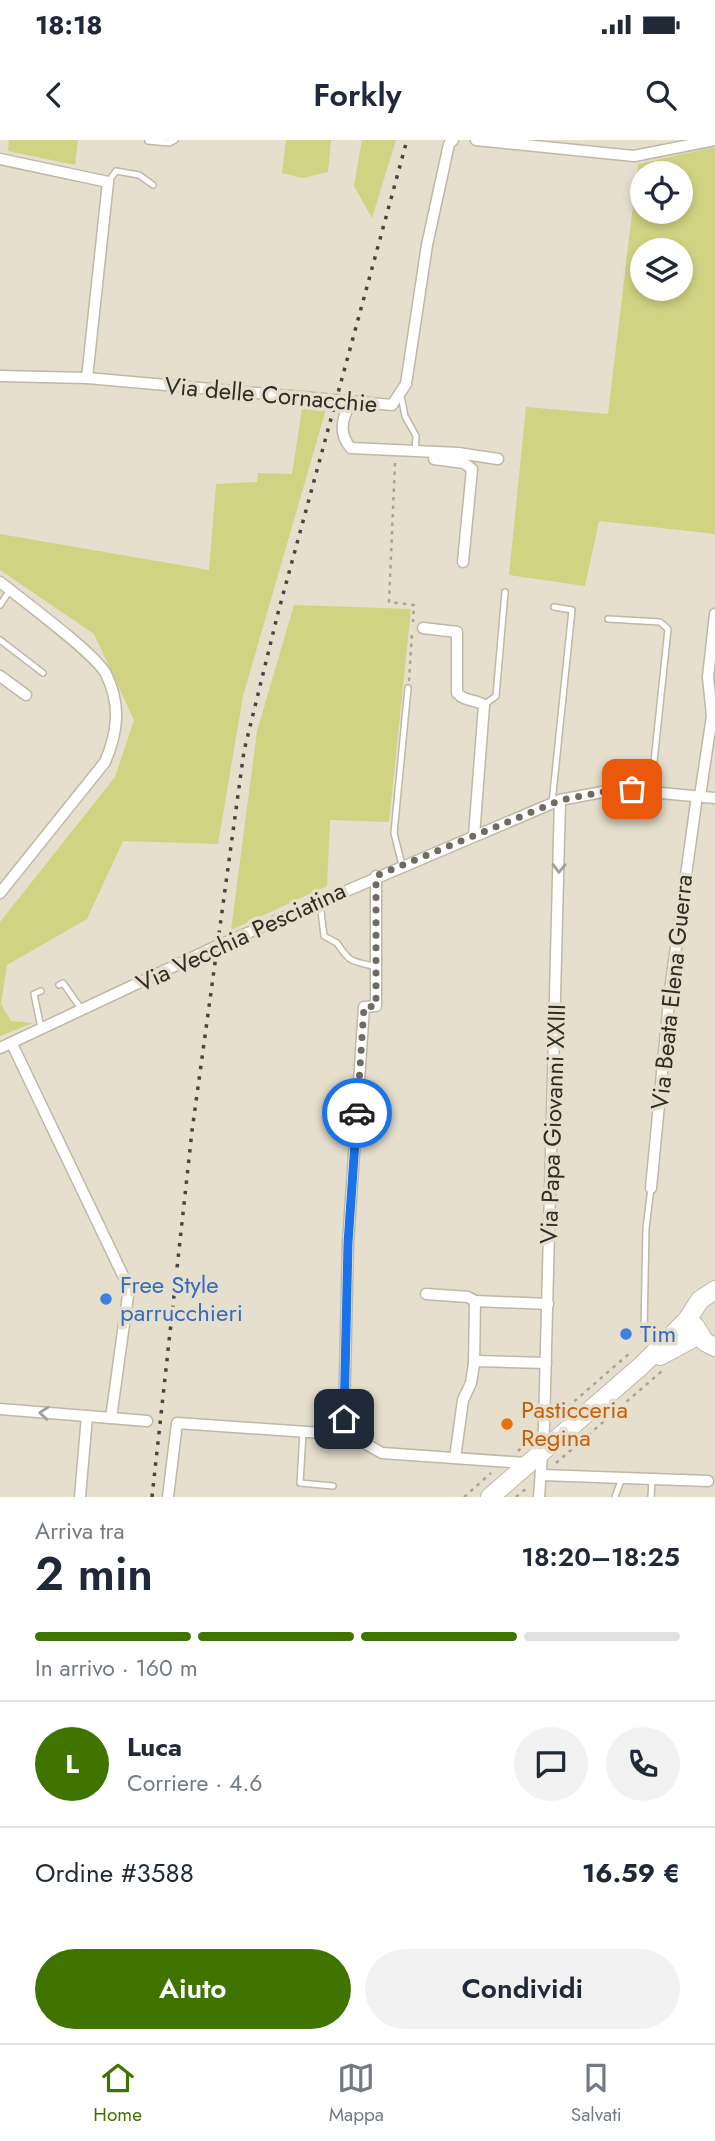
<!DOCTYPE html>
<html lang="it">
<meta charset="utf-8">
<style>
:root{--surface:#fff;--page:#f2f2f3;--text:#1f2937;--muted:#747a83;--line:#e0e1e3;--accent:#407400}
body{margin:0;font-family:Jost,sans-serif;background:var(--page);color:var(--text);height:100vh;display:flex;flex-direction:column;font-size:26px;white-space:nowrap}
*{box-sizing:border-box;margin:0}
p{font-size:23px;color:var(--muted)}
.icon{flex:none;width:38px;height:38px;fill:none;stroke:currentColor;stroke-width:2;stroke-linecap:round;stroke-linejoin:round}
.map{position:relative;height:1357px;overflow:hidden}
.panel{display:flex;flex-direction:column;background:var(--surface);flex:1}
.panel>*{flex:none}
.tools{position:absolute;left:630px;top:21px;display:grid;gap:14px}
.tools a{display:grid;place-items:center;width:63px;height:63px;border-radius:50%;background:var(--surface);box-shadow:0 4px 10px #0003;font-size:35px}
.pin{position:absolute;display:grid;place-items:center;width:60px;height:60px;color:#fff;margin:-30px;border-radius:14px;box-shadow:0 4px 10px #0006}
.courier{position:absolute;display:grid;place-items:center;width:70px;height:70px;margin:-35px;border:5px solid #1a73e8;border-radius:50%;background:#fff;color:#222;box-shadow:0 2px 9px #0007}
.overview em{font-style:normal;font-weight:600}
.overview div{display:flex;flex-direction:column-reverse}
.overview{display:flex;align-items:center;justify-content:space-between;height:119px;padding:0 35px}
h1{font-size:46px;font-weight:600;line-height:52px}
.bar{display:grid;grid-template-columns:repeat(4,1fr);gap:10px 7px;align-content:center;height:84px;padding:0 35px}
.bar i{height:9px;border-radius:5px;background:var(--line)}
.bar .active{background:var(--accent)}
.bar p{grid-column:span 4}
.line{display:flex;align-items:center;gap:18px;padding:0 35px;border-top:2px solid var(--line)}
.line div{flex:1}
.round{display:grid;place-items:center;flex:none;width:74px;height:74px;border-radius:37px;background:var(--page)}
.cta{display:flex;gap:14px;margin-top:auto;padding:14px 35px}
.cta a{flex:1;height:80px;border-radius:42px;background:var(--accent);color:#fff;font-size:28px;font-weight:600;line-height:80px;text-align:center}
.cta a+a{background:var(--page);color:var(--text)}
.status{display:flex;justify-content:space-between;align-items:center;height:49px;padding:0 35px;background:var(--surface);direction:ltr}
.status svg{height:19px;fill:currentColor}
header{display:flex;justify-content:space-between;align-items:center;height:91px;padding:0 35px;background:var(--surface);font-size:32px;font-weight:600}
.tab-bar{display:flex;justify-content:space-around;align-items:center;height:98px;border-top:2px solid var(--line);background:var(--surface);font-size:19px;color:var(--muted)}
.tab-bar a{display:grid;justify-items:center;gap:4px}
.tab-bar .active{color:var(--accent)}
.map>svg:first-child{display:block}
</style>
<div class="status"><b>18:18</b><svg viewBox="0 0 49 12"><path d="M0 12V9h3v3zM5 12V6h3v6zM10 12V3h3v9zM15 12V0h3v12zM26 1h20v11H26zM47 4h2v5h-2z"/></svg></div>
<header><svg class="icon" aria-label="back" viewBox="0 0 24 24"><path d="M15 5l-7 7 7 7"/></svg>Forkly<svg class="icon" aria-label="search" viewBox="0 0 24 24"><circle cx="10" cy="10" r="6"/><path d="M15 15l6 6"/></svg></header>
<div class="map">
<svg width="715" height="1357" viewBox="0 0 715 1357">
<rect width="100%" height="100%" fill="#e6dfcd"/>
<g fill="#d0d382" fill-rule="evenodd">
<polygon points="9,0 78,0 75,25 8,11"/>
<polygon points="286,0 331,0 328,32 303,38 282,33"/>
<polygon points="362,0 396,0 372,78 354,46"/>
<path d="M715,7V394L599,381L585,446L509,435L526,267L608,274L638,24ZM642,33H681V72H642ZM642,110H681V149H642Z"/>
<polygon points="302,268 326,269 243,556 218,704 123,701 87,779 7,825 1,864 11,881 33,883 0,896 0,782 115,637 134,580 94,494 0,430 0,394 209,430 216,344 257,342 258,333 292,334"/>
<polygon points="294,465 411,469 389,682 330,680 327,746 231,790 257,591"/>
</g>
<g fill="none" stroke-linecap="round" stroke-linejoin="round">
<defs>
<g id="service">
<polyline points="148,1 169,3 175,0"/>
<polyline points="108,42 116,31 139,35 153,45"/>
<polyline points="401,256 405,276 416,296 415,312"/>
<polyline points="0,465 10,450"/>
<polyline points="608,479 660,482 668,489 651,650"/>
<polyline points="0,500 43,533"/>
<polyline points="484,565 496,556 505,452"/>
<polyline points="552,663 572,470 554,467"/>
<polyline points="402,725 394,693 408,548"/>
<path d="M320,763L324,796L337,803C351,824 351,820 376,827"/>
<polyline points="59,845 63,843 82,870"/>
<polyline points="41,888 34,854 41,851"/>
<polyline points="651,1048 646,1088 644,1191 657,1206"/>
<polyline points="303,1292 300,1343 333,1346"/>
<polyline points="615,1357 622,1338"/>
<polyline points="651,1357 652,1339"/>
</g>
<g id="minor">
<polyline points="476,0 634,16 715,0"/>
<polyline points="0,19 108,42 87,238"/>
<polyline points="0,236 87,238 392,265 406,244 427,105 449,4 453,0"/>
<path d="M351,263C342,277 338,294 351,308L458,313L498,319"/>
<polyline points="434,319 464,323 472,329 463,422"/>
<path d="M0,442C21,459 96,514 106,534C121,564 118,592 105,622L0,753"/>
<path d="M423,488L457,492V553C465,562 475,559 484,565L474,696"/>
<polyline points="0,536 26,555"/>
<polyline points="700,656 712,576 708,537 715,474"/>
<polyline points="0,908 217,806 560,660 618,649 715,658"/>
<polyline points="651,1048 670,850 697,656"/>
<polyline points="426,1154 468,1157 475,1161"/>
<polyline points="474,1224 475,1161 548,1164"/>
<polyline points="0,1269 111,1278 129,1148 12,904"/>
<polyline points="111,1278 147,1281"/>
<polyline points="350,1295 344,1279 348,1103 364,867 376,866 376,736"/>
<polyline points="455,1318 463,1260 471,1243 474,1224 478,1221 546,1223"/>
<polyline points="542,1335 708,1341"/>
<polyline points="80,1357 87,1276"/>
<polyline points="168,1357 177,1283 350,1295 382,1313 526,1323"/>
<polyline points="539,1357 544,1287 560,660"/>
</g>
<g id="primary">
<polyline points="695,1186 705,1202 715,1207"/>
<polyline points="660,1216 699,1195"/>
<polyline points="490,1357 641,1226 687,1180 700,1160 715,1150"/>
</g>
</defs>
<use href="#service" stroke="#beb8a6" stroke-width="8"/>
<use href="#minor" stroke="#beb8a6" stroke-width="13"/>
<use href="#primary" stroke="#beb8a6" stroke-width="20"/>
<g stroke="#a8a394" stroke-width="2.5" stroke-dasharray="3.5 5" stroke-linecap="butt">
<polyline points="395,323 389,462 414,465 413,482"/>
<polyline points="409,541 412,492"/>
<polyline points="555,1278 631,1212"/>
<polyline points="518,1311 531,1299"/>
<polyline points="556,1323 662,1231"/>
<polyline points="464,1357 491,1333"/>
<polyline points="516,1357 527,1348"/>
</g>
<use href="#service" stroke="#fff" stroke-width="5"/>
<use href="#minor" stroke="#fff" stroke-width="10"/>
<use href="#primary" stroke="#fff" stroke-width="18"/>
<polyline stroke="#49453d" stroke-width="3.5" stroke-dasharray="3.5 7" stroke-linecap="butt" points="152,1357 192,991 244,611 278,473 407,0"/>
</g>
<defs><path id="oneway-chevron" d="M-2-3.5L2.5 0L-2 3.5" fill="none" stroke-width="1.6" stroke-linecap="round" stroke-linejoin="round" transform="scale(1.75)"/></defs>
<g stroke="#a1a09d">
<use href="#oneway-chevron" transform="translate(559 728) rotate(91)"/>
<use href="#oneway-chevron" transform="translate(44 1273) rotate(-175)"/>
</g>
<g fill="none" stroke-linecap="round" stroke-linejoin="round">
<polyline stroke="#6f6b60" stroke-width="7" stroke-dasharray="0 12.6" points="357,973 364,867 376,866 376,736 561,660 618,649 632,649"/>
<polyline stroke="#1a73e8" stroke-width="9" points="344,1279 348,1103 357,973"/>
</g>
<g fill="#3f7fe0" stroke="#e6dfcd" stroke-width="2.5">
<circle cx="106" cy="1159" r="7"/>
<circle cx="626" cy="1194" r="7"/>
</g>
<circle fill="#e8710a" stroke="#e6dfcd" stroke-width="2.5" cx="507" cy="1284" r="7"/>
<g text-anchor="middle" stroke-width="7" stroke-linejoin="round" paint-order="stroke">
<g font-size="24" fill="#2f2c25" stroke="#e6dfcd">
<text transform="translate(271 255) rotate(5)" y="8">Via delle Cornacchie</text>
<text transform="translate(241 797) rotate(-25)" y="8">Via Vecchia Pesciatina</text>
<text transform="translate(672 852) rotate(-84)" y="8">Via Beata Elena Guerra</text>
<text transform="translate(553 984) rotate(-88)" y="8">Via Papa Giovanni XXIII</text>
</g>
<g font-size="24" fill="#366cbe" stroke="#e6dfcd" text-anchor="start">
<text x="120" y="1153">Free Style<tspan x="120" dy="28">parrucchieri</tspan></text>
<text x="640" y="1202">Tim</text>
</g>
<g font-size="24" fill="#c56008" stroke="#e6dfcd" text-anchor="start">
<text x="521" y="1278">Pasticceria<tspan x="521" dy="28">Regina</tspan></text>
</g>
</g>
</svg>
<div class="tools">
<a><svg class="icon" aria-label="locate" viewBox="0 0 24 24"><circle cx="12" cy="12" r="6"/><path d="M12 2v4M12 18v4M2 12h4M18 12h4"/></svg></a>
<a><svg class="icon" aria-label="layers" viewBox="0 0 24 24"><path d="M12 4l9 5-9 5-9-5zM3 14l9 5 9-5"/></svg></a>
</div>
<div class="pin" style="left:632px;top:649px;background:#ea580c"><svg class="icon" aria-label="bag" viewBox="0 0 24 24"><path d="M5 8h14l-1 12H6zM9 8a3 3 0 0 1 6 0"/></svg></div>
<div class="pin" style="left:344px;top:1279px;background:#1f2937"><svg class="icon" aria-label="home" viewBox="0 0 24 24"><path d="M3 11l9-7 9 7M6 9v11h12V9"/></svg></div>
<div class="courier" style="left:357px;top:973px"><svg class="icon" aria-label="car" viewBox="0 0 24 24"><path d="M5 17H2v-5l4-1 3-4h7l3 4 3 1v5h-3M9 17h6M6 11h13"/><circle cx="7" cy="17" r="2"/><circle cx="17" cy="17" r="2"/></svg></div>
</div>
<section class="panel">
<div class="overview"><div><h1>2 min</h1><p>Arriva tra</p></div><em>18:20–18:25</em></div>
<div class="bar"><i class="active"></i><i class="active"></i><i class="active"></i><i></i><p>In arrivo · 160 m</p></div>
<div class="line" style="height:126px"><b class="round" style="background:var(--accent);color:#fff">L</b><div><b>Luca</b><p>Corriere · 4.6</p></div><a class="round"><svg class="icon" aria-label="chat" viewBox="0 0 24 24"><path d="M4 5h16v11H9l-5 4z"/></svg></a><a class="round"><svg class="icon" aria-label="phone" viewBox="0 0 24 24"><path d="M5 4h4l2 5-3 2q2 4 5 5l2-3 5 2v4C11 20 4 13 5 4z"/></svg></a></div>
<div class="line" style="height:91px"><div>Ordine #3588</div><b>16.59 €</b></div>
<div class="cta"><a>Aiuto</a><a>Condividi</a></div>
</section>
<nav class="tab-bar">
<a class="active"><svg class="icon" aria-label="home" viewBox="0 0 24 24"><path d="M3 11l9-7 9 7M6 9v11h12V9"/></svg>Home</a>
<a><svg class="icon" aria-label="map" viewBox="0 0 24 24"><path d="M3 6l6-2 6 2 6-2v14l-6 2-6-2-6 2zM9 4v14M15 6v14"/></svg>Mappa</a>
<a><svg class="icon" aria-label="saved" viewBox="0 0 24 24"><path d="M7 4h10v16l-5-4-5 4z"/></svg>Salvati</a>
</nav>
